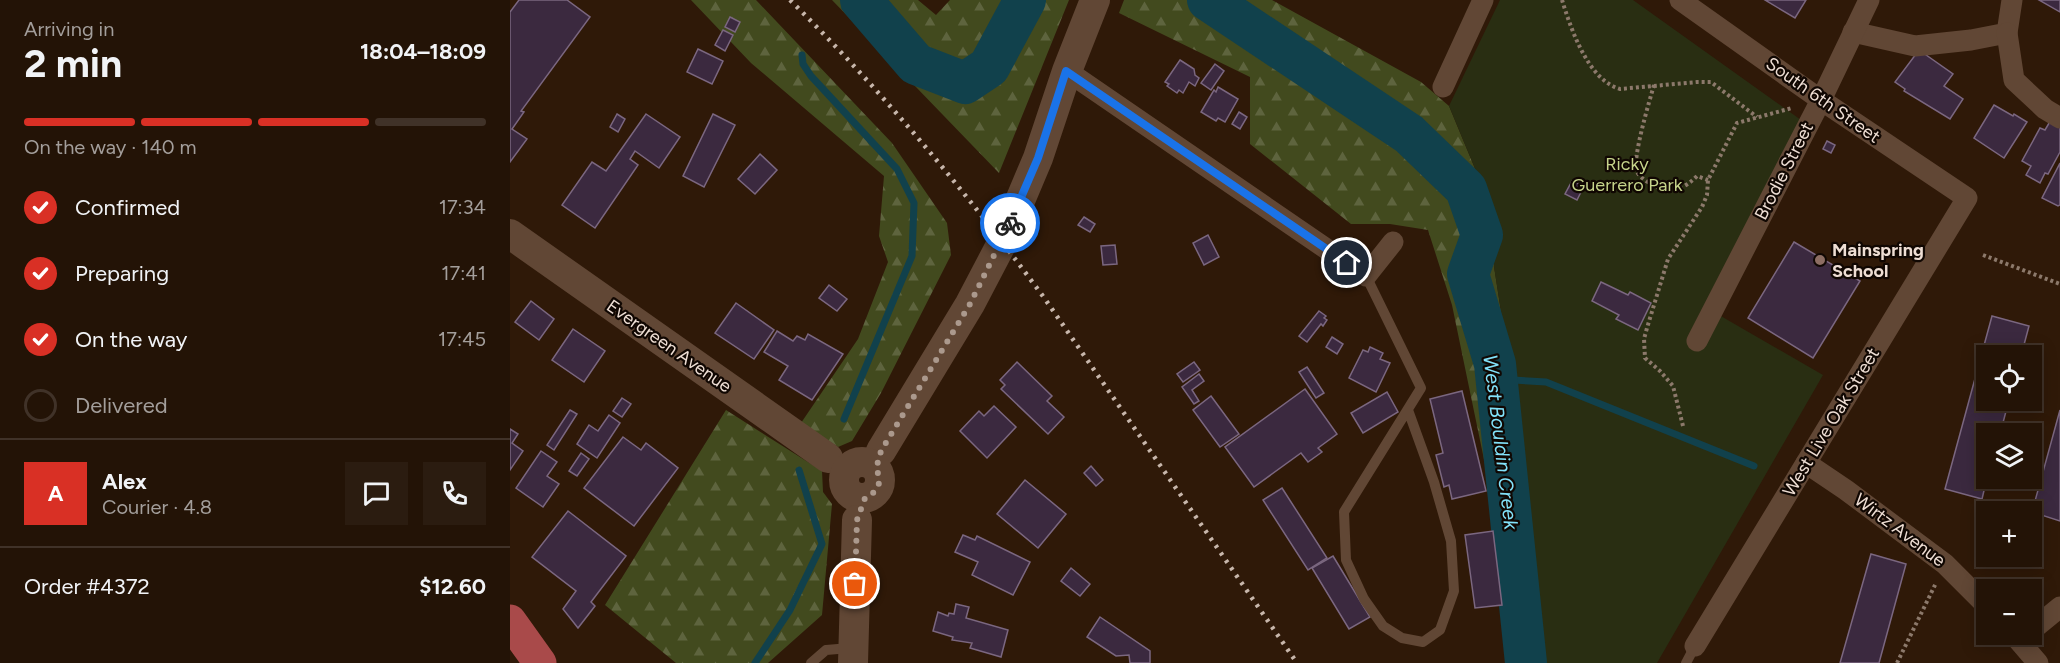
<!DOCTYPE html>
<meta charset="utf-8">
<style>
:root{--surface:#231306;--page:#2b1c10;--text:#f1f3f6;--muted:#a39e9b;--line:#403228;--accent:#d93025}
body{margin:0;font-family:Figtree,sans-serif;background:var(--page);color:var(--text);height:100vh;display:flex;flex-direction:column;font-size:22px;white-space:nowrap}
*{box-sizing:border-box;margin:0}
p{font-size:20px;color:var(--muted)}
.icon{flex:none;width:33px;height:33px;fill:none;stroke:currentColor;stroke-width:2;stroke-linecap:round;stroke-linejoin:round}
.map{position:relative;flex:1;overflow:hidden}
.side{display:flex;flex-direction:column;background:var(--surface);width:510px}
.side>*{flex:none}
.fabs{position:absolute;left:1466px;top:345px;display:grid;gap:12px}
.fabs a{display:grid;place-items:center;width:66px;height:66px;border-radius:0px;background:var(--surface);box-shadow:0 3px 15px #0003,0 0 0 2px var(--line);font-size:30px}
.pin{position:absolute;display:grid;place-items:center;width:51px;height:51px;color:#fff;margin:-26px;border:3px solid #fff;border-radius:50%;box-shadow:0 2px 6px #0007}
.courier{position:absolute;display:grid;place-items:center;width:60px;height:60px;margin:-30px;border:4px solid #1a73e8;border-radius:50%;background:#fff;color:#222;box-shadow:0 2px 8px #0007}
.headline em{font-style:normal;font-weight:700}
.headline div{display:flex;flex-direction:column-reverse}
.headline{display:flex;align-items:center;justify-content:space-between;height:102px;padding:0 24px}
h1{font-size:39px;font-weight:700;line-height:45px}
.bar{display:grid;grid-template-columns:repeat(4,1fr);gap:9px 6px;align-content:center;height:72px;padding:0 24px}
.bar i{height:8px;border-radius:4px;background:var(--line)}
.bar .current{background:var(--accent)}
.bar p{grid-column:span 4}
.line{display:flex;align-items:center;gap:15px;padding:0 24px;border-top:2px solid var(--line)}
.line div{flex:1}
.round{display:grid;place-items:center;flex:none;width:63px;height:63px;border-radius:0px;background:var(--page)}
ol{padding:0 24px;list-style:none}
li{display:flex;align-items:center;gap:18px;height:66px}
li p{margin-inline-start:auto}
li .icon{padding:6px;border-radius:50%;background:var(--accent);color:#fff;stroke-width:4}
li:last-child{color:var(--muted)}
li i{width:33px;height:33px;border:3px solid var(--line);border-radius:50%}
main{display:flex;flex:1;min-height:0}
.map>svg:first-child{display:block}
</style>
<main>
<section class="side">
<div class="headline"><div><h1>2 min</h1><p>Arriving in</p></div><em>18:04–18:09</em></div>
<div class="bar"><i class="current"></i><i class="current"></i><i class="current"></i><i></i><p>On the way · 140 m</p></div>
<ol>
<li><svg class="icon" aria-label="check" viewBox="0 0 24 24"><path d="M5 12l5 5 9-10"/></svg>Confirmed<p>17:34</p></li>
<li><svg class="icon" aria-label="check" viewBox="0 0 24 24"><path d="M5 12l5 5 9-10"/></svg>Preparing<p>17:41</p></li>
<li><svg class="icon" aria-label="check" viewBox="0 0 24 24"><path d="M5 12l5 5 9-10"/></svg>On the way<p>17:45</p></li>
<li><i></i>Delivered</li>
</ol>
<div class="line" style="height:108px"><b class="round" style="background:var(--accent);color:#fff">A</b><div><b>Alex</b><p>Courier · 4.8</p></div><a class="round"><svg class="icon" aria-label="chat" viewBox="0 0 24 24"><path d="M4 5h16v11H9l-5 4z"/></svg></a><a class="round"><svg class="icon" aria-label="phone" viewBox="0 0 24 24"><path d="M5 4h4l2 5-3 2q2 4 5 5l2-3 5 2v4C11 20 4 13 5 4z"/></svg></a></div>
<div class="line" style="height:78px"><div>Order #4372</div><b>$12.60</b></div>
</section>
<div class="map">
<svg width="1550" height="663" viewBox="0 0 1550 663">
<defs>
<pattern id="forest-firs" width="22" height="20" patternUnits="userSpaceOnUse" patternTransform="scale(1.5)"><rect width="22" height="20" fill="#424a1e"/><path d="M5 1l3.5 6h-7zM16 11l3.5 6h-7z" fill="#5e643e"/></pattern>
</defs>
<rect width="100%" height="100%" fill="#2f1908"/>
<g fill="url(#forest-firs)">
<polygon points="181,0 246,0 382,143 437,223 441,255 371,393 342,441 328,447 291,423 348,339 378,262 369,236 374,176 241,63"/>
<polygon points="322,0 408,0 426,15 440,0 559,0 489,173"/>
<polygon points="614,0 762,0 911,82 939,106 971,183 1011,440 1028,663 998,663 1000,657 988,527 942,305 918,230 880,224 841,224 740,144 740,77 609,13"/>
<polygon points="216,410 312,471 313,492 322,504 312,615 258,663 166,663 95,605"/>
</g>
<polygon fill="#292e12" points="990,0 1123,0 1305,130 1209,315 1313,375 1147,663 1028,663 1011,440 971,183 939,106"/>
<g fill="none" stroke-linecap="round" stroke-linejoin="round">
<g stroke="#11414c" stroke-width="7">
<polyline points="335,8 346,0"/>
<polyline points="292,55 293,64 301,76 387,169 404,203 402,256 334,419"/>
<polyline points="986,379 1036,382 1244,466"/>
<polyline points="245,663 280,610 312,544 289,470"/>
</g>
<g stroke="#11414c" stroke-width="42">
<polyline points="351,0 406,64 455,83 479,67 515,0"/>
<polyline points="698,0 899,134 956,189 972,235 958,274 985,364 1016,663"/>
</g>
</g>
<g fill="#3b293f" stroke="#7b6780" stroke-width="1.5">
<polygon points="9,0 57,0 80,17 11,111 14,112 2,129 17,139 0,162 0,12"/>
<polygon points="1255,0 1296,0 1285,18"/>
<polygon points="1529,0 1550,0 1550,12"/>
<polygon points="220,17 230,22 225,32 215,27"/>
<polygon points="213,30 223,35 215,51 205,45"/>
<polygon points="188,49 213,61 202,84 177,72"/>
<polygon points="1409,50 1443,74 1434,86 1453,99 1440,119 1394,91 1395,89 1385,82"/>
<polygon points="670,60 684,69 685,75 689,78 685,86 679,82 673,93 669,90 667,93 657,86 659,84 655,82"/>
<polygon points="705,64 714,71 701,90 691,83"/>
<polygon points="708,87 728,99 715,122 708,118 706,121 691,112 704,90 706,92"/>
<polygon points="1484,105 1503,116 1504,114 1517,122 1494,158 1464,138"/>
<polygon points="729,112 737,117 730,129 722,124"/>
<polygon points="107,114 115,119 108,132 100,127"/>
<polygon points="136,114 170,137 149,168 125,151 120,159 128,165 85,228 52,205 82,162 96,171"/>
<polygon points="203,114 225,125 194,187 173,176"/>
<polygon points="1542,118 1550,123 1550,152 1538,174 1535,173 1530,183 1516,175 1521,166 1512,161 1530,128 1535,130"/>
<polygon points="1317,141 1325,145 1321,153 1313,149"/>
<polygon points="250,154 267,170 245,194 228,179"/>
<polygon points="1550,163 1550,205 1548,206 1532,198"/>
<polygon points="1062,181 1074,186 1067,200 1055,194"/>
<polygon points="574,217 585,224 580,232 568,225"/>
<polygon points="698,235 709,257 694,265 683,243"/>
<polygon points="1284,242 1350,281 1303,358 1238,318"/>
<polygon points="605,245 607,264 593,265 591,246"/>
<polygon points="1091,282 1118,295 1120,292 1141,303 1128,330 1106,319 1109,315 1082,301"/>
<polygon points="319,285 337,299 327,311 309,298"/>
<polygon points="21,301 44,319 29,340 5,322"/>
<polygon points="226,303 264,330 244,359 205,333"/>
<polygon points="809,311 816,316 814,318 817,320 813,326 811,324 797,342 789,336"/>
<polygon points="1482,316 1519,326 1511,356 1476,356 1476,400 1499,400 1490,434 1476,434 1477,478 1472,499 1435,489"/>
<polygon points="63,329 95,351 74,382 42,360"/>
<polygon points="267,331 283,341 287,336 295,340 298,334 333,354 302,400 269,380 278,366 254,352"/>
<polygon points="822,337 833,344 827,354 816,347"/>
<polygon points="860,347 873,353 870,359 880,363 866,392 839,378 853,350 858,352"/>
<polygon points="507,362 542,396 537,401 554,417 538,434 491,389 495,385 490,380"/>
<polygon points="684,362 690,370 673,382 667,374"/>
<polygon points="797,367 814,393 806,398 789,372"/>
<polygon points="689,374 694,381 682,390 689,401 684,404 672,387"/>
<polygon points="795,389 827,434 808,448 812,452 798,462 791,453 744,487 715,447"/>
<polygon points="952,391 976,491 942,499 939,485 934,487 926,455 933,453 920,399"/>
<polygon points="877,392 888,412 853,433 841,413"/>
<polygon points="701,396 729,434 710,447 683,410"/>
<polygon points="112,398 121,404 112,417 103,411"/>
<polygon points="484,406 506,427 477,458 450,431 469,411 474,416"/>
<polygon points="60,410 67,414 44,450 37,445"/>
<polygon points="1550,410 1550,521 1522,512"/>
<polygon points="99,415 110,423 87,458 67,444 79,425 88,431"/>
<polygon points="0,429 8,434 2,443 13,451 0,470"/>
<polygon points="113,437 131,450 136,443 168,468 124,526 74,488"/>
<polygon points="31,451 47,462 37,476 49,484 33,507 6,488"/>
<polygon points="71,453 79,459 67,476 59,471"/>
<polygon points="581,466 593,480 586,486 574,473"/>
<polygon points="515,480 556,514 528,548 487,514"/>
<polygon points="772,488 817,558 798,570 753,500"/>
<polygon points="58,511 116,556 81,602 85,606 68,628 53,609 66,591 22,557"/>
<polygon points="983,531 992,605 965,608 955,535"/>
<polygon points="453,535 465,540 467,536 520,562 503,595 462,575 468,562 445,552"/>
<polygon points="1361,554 1396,564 1369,663 1330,663"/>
<polygon points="823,556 860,617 839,629 802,568"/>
<polygon points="561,568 580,584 570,596 551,581"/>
<polygon points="446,604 459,607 456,618 498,630 491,657 460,648 462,643 442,640 443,637 423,631 428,612 438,616 439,613 444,614"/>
<polygon points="590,617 640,651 640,663 620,663 619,655 606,656 577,637"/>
</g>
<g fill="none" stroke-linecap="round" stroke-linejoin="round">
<g stroke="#8c796b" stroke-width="4" stroke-dasharray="3 3" stroke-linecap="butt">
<path d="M1052,0C1061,29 1078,80 1110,89L1187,82H1201L1247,117"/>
<path d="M1144,85C1140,99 1121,162 1127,172C1131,179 1142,185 1150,188C1165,193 1176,187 1187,176L1198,180"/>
<polyline points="1473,255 1550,284"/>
<polyline points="1173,426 1163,386 1150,371 1135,358 1134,339 1137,328 1158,259 1192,207 1197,195 1198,180 1227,123 1282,108"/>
<polyline points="1387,663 1426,583"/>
</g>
<g stroke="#614735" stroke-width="10">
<polyline points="856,276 911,388 834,512 836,560 854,599 873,626 892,638 913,642 930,630 944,591 941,541 924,482 898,410"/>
<polyline points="301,663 316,650 340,648"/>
<polyline points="1176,663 1185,646"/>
</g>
<g stroke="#614735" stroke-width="21">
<polyline points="1170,0 1311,100 1457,198 1185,646"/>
<polyline points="1343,32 1405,46 1461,40 1497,33 1502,0"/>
<polyline points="1497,33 1504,80 1535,109 1550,118"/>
<polyline points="557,71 856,276 883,242"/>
<polyline points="933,87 973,0"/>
<polyline points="1187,341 1311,100 1359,0"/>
<polyline points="1296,463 1336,490 1435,564 1476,605"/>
<polyline points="1521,631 1550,607"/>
<polyline points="1503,634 1528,663"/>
</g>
<g stroke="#614735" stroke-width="30">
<polyline points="0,234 318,458"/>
<polyline points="371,451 460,304 493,241 528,158 557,71 585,0"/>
<circle cx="352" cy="480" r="18"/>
<polyline points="343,663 347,520"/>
</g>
<polyline stroke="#a94a4a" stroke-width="33" points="0,621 30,663"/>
<path stroke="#c8b7ac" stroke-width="4.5" stroke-dasharray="3 6" stroke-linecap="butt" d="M280,0C374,93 457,193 535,299L787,663"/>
</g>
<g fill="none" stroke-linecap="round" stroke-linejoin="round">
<path stroke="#ab998d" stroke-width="6" stroke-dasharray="0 10.8" d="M345,584L347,520L355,498C368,492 373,482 366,469L371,451L460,304L500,223"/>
<polyline stroke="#1a73e8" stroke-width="8" points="500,223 528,158 556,71 837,263"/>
</g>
<circle fill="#8d6e63" stroke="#100702" stroke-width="2" cx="1310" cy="260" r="6"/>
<g text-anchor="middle" stroke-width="4.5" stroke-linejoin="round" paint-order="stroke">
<g font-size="18" fill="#eeded4" stroke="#100702">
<text transform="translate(1313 100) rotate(35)" y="6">South 6th Street</text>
<text transform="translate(1274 171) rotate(-63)" y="6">Brodie Street</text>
<text transform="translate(159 346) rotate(35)" y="6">Evergreen Avenue</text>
<text transform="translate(1321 422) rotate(-59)" y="6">West Live Oak Street</text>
<text transform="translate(1390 530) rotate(37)" y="6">Wirtz Avenue</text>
</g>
<g font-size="18" fill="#c6d48b" stroke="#100702">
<text x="1117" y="170">Ricky<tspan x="1117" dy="21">Guerrero Park</tspan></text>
</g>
<g font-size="18" font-weight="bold" fill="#eeded4" stroke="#100702" text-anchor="start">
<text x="1322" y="256">Mainspring<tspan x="1322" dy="21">School</tspan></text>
</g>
<g font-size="20" font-style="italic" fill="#82e2fa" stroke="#100702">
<text transform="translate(991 442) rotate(83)" y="7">West Bouldin Creek</text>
</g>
</g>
</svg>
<div class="fabs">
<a><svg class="icon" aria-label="locate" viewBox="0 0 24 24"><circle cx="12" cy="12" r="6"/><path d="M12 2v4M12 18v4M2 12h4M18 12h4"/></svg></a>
<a><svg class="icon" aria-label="layers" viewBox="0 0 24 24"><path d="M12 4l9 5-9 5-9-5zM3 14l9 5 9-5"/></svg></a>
<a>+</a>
<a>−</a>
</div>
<div class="pin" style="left:345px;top:584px;background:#ea580c"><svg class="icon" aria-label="bag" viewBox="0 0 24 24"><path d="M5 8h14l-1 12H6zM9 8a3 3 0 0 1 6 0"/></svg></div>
<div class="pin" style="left:837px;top:263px;background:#1f2937"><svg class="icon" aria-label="home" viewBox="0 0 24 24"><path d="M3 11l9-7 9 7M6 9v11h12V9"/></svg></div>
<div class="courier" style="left:500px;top:223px"><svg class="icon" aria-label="bike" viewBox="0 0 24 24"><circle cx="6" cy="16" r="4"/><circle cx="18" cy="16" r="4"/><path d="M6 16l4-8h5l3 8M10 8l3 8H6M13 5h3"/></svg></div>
</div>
</main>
